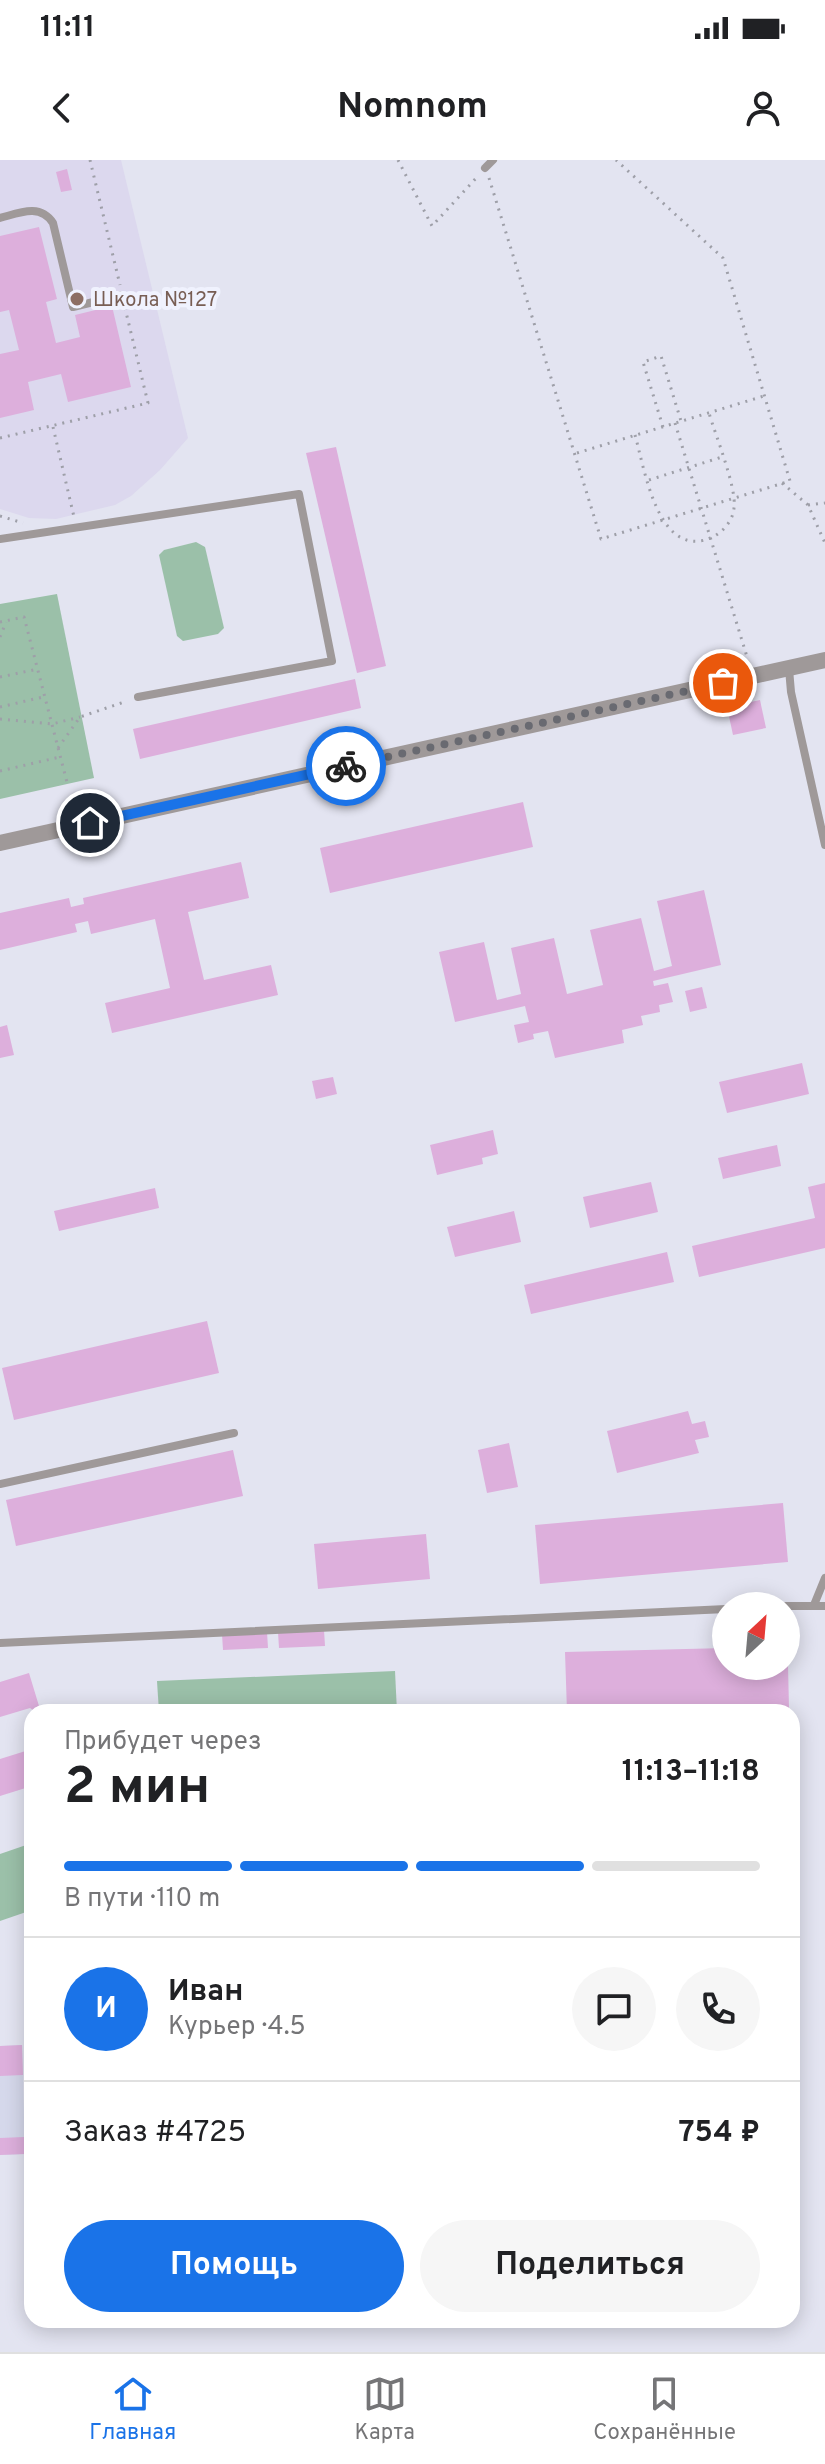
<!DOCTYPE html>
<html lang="ru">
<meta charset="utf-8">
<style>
:root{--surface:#fff;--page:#f6f6f6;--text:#202124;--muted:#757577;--line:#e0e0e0;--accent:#1a73e8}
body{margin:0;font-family:Overpass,sans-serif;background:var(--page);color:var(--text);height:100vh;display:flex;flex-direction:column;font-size:30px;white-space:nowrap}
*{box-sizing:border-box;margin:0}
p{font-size:26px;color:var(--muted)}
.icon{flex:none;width:44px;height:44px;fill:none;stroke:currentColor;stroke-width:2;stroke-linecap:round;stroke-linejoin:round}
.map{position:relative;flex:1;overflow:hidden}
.panel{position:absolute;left:24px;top:1544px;width:776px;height:624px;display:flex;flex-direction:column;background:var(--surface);border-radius:24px;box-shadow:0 4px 20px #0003}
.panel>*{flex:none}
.needle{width:52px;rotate:26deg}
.controls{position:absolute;left:712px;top:1432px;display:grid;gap:16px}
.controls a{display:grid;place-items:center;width:88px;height:88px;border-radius:50%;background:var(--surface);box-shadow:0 4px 20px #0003;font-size:40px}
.pin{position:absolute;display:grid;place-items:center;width:68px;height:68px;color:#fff;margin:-34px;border:4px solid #fff;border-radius:50%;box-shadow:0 2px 8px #0007}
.courier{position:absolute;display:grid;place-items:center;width:80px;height:80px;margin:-40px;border:6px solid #1a73e8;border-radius:50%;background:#fff;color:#222;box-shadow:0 2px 10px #0007}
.head em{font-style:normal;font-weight:700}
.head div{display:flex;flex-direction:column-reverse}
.head{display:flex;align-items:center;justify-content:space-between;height:136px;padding:0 40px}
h1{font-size:52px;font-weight:700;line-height:60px}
.bar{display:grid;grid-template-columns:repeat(4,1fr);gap:12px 8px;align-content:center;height:96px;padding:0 40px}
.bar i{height:10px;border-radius:6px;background:var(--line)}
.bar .active{background:var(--accent)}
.bar p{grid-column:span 4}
.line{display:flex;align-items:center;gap:20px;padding:0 40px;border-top:2px solid var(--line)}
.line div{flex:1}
.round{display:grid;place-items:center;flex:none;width:84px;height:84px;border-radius:42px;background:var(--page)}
.primary-button{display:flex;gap:16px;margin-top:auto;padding:16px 40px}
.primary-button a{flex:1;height:92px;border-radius:48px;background:var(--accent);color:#fff;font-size:32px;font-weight:700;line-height:92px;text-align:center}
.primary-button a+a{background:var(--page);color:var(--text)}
.status{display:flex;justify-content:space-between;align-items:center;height:56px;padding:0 40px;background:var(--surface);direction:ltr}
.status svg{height:22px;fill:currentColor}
header{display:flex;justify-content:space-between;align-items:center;height:104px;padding:0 40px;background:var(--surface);font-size:36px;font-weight:700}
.dock{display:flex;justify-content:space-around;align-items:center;height:112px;border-top:2px solid var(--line);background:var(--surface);font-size:22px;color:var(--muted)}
.dock a{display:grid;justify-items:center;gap:4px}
.dock .active{color:var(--accent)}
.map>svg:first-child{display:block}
</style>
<div class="status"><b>11:11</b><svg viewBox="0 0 49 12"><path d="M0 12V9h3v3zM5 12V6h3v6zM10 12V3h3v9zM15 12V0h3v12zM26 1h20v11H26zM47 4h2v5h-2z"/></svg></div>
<header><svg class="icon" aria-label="back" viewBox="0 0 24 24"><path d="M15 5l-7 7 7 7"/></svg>Nomnom<svg class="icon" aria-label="person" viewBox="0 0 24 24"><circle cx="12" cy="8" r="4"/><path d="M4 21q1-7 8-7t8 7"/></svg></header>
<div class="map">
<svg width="825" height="2192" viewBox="0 0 825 2192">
<rect width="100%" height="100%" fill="#e3e4f1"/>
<polygon fill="#d5d8eb" points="22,1885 25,1994 0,1995 0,1886"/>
<polygon fill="#dcd8ee" points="0,0 121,0 188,278 160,310 131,336 115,345 56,359 29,358 0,349"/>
<g fill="#9bc0a9">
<polygon points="196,382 205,387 224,468 218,474 183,481 177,476 159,395 164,390"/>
<polygon points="57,434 94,618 0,639 0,444"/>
<polygon points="395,1511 397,1552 159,1552 157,1521"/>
<polygon points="32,1683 32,1750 0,1761 0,1694"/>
</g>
<g fill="#ddafdc">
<polygon points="67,9 72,30 61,32 56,12"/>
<polygon points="39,67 57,139 46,142 56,183 80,177 75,155 112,146 131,227 68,242 61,214 28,222 34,250 0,258 0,194 19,190 9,150 0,152 0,76"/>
<polygon points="336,287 386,506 357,513 306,293"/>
<polygon points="355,519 361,548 140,599 133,569"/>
<polygon points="760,540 766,568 733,575 727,547"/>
<polygon points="523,642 533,687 330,733 320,688"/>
<polygon points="241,702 249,738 188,752 204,820 271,805 278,835 112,873 105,843 170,828 155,759 91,774 88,761 75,764 77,772 0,790 0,753 69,738 71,747 84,744 83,738"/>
<polygon points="704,730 721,805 653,821 654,826 668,823 673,842 659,845 660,852 641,856 643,865 622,870 624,883 555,898 548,871 533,874 534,879 518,883 514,865 529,862 525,846 455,862 439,792 484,782 497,840 521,834 511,788 554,778 567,834 603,825 590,770 641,758 654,811 672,806 657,741"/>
<polygon points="702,827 707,848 690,852 685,831"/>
<polygon points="7,865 14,895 0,898 0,867"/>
<polygon points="802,903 809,934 727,953 719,922"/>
<polygon points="333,917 337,934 316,939 312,921"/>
<polygon points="493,970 498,994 482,998 483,1004 437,1015 430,985"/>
<polygon points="777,985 781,1006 723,1019 718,998"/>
<polygon points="651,1022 658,1052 590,1068 583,1037"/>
<polygon points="825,1023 825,1088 699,1117 692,1086 815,1058 808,1027"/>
<polygon points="155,1028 159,1048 59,1071 54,1051"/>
<polygon points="514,1051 521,1082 455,1097 447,1067"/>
<polygon points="667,1092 674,1122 531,1154 524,1125"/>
<polygon points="207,1161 219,1213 14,1260 2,1208"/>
<polygon points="688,1251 692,1264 705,1261 709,1277 695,1280 699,1293 617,1313 607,1271"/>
<polygon points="509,1283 518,1327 487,1333 478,1290"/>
<polygon points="233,1290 243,1336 16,1386 6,1340"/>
<polygon points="783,1343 788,1402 540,1424 535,1365"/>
<polygon points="426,1374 430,1419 318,1429 314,1384"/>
<polygon points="324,1470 325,1486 279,1488 278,1472"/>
<polygon points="267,1472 268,1488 223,1490 222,1474"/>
<polygon points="726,1488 726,1506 788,1506 789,1548 567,1552 565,1492"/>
<polygon points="29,1513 39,1546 34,1548 36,1552 30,1548 0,1557 0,1522"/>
<polygon points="32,1589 32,1626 0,1636 0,1599"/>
<polygon points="792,1808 795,1808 798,1888 792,1888"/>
<polygon points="22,1885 23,1915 0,1916 0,1886"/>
<polygon points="24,1977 25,1994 0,1995 0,1978"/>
</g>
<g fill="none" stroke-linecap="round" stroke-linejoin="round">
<g stroke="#9e9fa8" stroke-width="3" stroke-dasharray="2 6" stroke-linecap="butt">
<polyline points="90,0 120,125"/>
<polyline points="398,0 432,66 479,15"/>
<polyline points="489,18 601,379 790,321 723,98 616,0"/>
<polyline points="675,263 748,500"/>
<polyline points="53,267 74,357"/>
<polyline points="663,267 643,202 661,196 681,261"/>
<path d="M635,275C645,310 658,402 713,377C724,371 733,360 734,348C737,328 715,274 709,253"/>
<polyline points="0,278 148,243 125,148"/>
<polyline points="577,293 764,236"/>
<polyline points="649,320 722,297"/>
<polyline points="782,323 808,345 825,383"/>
<polyline points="808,345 825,343"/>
<polyline points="0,356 23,363"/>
<polyline points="0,462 24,457 68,626"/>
<polyline points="0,477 6,462"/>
<polyline points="0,517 38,509"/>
<polyline points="0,547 43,537"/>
<polyline points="0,559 52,564 80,557"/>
<polyline points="58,588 80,557 127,541"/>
<polyline points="0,611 60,597"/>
</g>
<g stroke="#9f9999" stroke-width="8">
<polyline points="485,8 493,0"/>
<path d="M0,58C19,53 40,43 53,63L73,147L122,135"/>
<polyline points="0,379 299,334 332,501 138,537"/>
<polyline points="789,509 791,532 825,685"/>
<polyline points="0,1324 234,1273"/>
<polyline points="814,1445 825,1418"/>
<polyline points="786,1446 825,1446"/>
<polyline points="0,1483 726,1449"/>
</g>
<polyline stroke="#9f9999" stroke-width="16" points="0,683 825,500"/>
</g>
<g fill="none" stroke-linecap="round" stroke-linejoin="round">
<polyline stroke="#696a71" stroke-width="8" stroke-dasharray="0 14.4" points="346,606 723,523"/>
<polyline stroke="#1a73e8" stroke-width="10" points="90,663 346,606"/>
</g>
<circle fill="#8d6e63" stroke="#f0f2fe" stroke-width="3" cx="77" cy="139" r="8"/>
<g text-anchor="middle" stroke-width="8" stroke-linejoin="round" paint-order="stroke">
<g font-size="20" fill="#785e54" stroke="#f0f2fe" text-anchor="start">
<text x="93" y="146">Школа №127</text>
</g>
</g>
</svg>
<div class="controls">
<a><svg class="needle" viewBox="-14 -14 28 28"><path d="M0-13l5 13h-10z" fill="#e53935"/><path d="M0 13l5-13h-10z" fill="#757577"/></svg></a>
</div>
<div class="pin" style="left:723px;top:523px;background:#ea580c"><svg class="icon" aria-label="bag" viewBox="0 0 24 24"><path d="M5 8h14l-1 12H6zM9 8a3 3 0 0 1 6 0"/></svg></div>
<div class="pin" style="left:90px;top:663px;background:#1f2937"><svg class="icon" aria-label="home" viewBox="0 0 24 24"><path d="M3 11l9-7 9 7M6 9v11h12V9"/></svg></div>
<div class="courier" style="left:346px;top:606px"><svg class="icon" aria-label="bike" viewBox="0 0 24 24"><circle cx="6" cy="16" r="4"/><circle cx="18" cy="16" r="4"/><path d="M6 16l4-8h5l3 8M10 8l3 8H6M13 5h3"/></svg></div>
<section class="panel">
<div class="head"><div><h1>2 мин</h1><p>Прибудет через</p></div><em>11:13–11:18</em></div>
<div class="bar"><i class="active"></i><i class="active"></i><i class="active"></i><i></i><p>В пути · 110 m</p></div>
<div class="line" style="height:144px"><b class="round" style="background:var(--accent);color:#fff">И</b><div><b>Иван</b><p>Курьер · 4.5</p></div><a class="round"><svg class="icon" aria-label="chat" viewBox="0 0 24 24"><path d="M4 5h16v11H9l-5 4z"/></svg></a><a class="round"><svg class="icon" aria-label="phone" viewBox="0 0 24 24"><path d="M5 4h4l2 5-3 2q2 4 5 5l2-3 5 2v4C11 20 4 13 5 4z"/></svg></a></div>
<div class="line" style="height:104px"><div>Заказ #4725</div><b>754 ₽</b></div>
<div class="primary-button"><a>Помощь</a><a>Поделиться</a></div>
</section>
</div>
<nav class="dock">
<a class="active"><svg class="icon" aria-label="home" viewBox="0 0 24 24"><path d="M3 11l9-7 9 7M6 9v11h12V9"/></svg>Главная</a>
<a><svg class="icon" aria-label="map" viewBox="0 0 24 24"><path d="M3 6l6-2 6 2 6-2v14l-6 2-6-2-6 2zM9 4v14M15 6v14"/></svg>Карта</a>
<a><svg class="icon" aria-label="saved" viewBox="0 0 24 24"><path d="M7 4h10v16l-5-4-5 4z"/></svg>Сохранённые</a>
</nav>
